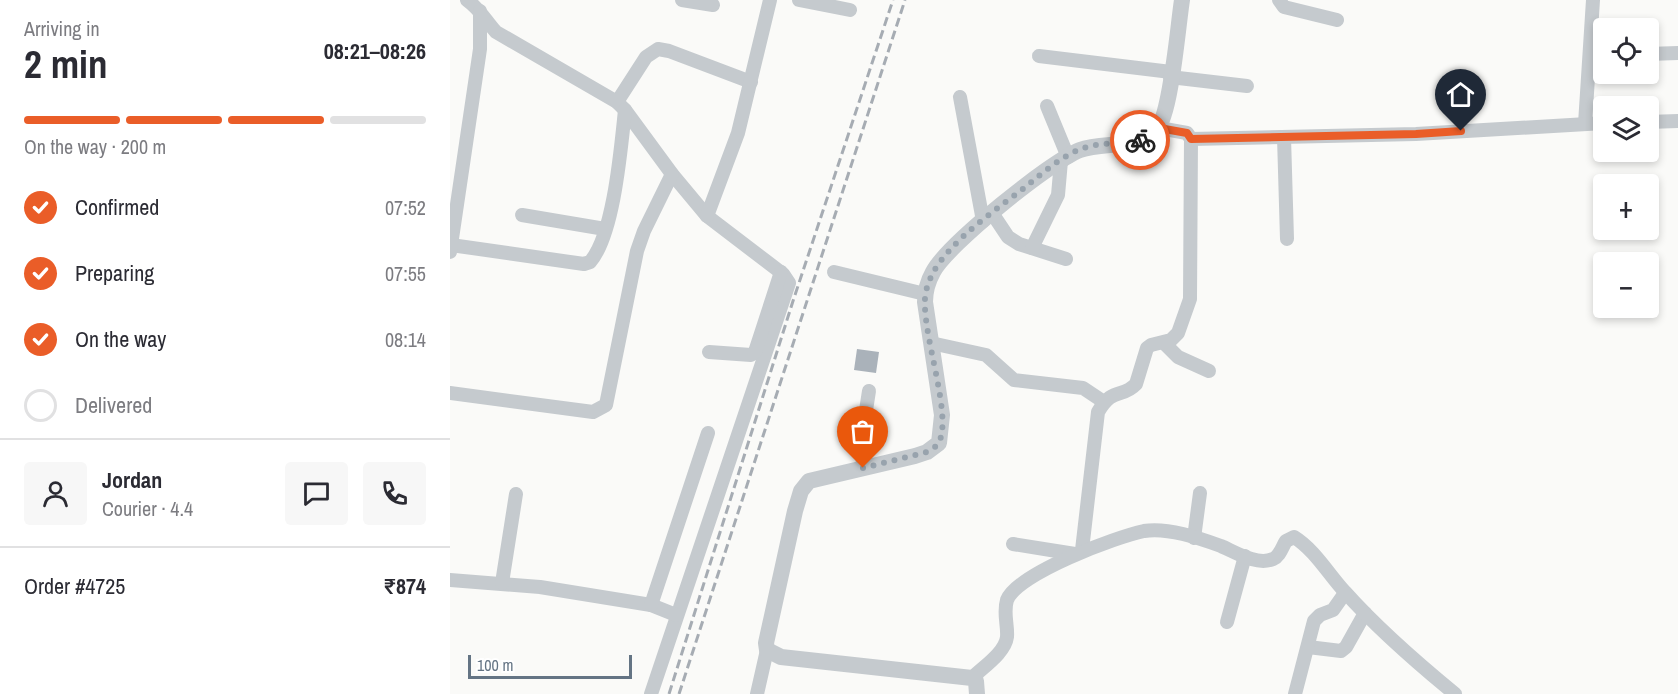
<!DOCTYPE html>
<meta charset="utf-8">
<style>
:root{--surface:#fff;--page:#f7f7f7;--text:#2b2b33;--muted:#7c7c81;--line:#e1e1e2;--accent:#ea5d28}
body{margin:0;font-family:"Archivo Narrow",sans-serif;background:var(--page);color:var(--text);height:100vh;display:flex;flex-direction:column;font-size:22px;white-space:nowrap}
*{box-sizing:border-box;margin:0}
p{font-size:20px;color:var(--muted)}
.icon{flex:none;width:33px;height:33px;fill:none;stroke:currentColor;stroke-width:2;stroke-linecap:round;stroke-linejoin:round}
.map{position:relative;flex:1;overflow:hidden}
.side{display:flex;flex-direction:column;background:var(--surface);width:450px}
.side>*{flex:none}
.controls{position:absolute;left:1143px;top:18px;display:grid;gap:12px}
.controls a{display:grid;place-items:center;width:66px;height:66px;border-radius:6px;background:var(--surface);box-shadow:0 3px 9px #0003;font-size:30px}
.scale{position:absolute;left:18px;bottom:15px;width:164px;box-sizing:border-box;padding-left:6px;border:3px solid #647484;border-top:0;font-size:16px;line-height:21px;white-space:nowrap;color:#647484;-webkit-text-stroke:4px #fff;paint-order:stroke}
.pin{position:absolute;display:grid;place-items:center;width:51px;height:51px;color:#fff;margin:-62px -26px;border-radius:50% 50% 50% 0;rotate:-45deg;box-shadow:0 0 6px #0007}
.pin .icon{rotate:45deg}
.courier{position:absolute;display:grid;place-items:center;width:60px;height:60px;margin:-30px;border:4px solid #ea5d28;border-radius:50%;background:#fff;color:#222;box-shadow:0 2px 8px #0007}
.summary em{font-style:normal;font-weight:800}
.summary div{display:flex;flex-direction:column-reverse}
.summary{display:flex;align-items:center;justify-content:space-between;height:102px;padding:0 24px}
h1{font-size:39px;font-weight:800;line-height:45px}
.bar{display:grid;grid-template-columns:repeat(4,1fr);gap:9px 6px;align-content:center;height:72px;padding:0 24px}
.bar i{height:8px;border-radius:4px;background:var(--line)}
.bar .current{background:var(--accent)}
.bar p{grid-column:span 4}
.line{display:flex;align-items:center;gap:15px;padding:0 24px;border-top:2px solid var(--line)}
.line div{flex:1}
.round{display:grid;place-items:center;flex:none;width:63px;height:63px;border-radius:6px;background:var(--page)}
ol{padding:0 24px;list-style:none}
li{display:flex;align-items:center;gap:18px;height:66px}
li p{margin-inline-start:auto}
li .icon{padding:6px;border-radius:50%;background:var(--accent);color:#fff;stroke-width:4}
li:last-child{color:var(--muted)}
li i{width:33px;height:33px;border:3px solid var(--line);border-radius:50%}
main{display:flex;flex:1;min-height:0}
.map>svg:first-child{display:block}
</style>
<main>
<section class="side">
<div class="summary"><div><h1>2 min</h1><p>Arriving in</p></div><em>08:21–08:26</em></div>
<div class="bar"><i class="current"></i><i class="current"></i><i class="current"></i><i></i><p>On the way · 200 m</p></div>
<ol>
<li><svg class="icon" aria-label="check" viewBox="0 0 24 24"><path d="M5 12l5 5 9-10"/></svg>Confirmed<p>07:52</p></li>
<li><svg class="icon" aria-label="check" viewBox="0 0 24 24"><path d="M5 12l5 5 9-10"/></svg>Preparing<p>07:55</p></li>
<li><svg class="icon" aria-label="check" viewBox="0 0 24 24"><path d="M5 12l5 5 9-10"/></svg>On the way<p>08:14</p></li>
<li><i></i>Delivered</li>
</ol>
<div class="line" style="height:108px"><a class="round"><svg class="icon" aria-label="person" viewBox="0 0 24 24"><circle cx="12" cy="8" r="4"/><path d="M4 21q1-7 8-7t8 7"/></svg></a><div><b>Jordan</b><p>Courier · 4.4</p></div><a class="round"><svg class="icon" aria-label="chat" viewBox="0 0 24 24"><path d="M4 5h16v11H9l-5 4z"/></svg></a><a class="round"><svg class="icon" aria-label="phone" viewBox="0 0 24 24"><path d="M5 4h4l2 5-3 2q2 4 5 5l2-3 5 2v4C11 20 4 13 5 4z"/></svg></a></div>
<div class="line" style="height:78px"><div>Order #4725</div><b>₹874</b></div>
</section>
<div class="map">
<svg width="1228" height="694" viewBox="0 0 1228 694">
<rect width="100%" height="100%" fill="#fafaf8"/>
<polygon fill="#aab2ba" points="407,349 429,352 426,373 404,370"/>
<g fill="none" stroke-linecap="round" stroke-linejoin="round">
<g stroke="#c5cace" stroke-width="14">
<path d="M17,0C31,10 35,20 46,32L167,102L175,110L222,174L257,216L333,274L339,283L201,694"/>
<polyline points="232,0 263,5"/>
<polyline points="349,0 400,10"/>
<polyline points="829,0 834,7 887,20"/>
<polyline points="1198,54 1228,53"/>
<polyline points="589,56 721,72"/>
<polyline points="720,77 797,86"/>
<polyline points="510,97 533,221"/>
<polyline points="167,102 196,57 208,49 219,51 301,82"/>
<polyline points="597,106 618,157"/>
<polyline points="1198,122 1228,121"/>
<polyline points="1135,124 1143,0"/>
<polyline points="834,137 837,239"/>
<polyline points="741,139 966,134 1154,123"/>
<polyline points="542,213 558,237 569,244 616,259"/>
<polyline points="72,215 155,229"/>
<polyline points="257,216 288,133 320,0"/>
<path d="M1,245L134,264L140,262C164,235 171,147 175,110"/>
<polyline points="582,248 608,195 611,161"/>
<polyline points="0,252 30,49 30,11"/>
<polyline points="384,272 475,294"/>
<polyline points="481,343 536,355 564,380 633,388 654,402"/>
<polyline points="714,343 728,357 759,371"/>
<polyline points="259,352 301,355 305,352 331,272"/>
<polyline points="0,393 143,412 156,405 187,251 194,231 222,174"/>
<polyline points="413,468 412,436 419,391"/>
<polyline points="744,538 750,493"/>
<polyline points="563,544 625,554"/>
<path d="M632,550L648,412C663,386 672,399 686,384L697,348L701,345L721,340L728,333L740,299L741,139L737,133L709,128"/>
<polyline points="0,580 90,587 201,605 226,615"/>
<polyline points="52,583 66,494"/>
<polyline points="201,605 258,433"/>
<polyline points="777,622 795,556"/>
<polyline points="858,647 891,651 896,647 915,613"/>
<path d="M522,678C533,667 555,653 557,637C558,625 553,613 557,600C568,573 666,537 694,531C717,527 749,538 771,546C785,552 807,566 823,559C830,556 832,547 836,541L844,537C865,550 879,575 895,592C928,629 966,662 1005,694"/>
<polyline points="307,694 317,650"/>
<polyline points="845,694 864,621 870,615 883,610 895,593"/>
</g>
<path stroke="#c5cace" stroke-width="16" d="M527,694L526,681L522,678L331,657L317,650L316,643L345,511L351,491L359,481L465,456L477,452L489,443L492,415L475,302C475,292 478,281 483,272C497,245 601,161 630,150C653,141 689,150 707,129C721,114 728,25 732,0"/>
<g stroke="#a6acb3" stroke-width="3" stroke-dasharray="9 4.5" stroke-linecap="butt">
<polyline points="219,694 343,301 443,0"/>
<polyline points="229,694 455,0"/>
</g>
</g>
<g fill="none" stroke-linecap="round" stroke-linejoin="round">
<path stroke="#98a3ad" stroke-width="6" stroke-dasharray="0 10.8" d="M413,468L477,452C481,449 485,448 488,444C505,417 468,326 476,291C479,280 483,271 490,262C513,231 549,208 579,184C594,172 610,158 628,150C647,142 670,144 690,140"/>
<polyline stroke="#ea5d28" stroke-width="8" points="690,140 696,138 709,128 737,133 741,139 966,134 1011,131"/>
</g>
</svg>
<div class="controls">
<a><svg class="icon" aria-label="locate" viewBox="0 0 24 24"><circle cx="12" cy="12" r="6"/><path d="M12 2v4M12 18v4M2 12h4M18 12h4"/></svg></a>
<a><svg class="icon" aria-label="layers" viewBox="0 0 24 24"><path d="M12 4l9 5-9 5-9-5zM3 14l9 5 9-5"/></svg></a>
<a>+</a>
<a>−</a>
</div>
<div class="scale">100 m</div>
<div class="pin" style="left:413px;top:468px;background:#ea580c"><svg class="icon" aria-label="bag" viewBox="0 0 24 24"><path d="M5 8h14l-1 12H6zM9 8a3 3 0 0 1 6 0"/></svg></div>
<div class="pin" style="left:1011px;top:131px;background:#1f2937"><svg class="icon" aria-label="home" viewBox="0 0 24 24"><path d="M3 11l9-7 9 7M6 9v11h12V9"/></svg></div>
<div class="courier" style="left:690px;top:140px"><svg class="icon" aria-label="bike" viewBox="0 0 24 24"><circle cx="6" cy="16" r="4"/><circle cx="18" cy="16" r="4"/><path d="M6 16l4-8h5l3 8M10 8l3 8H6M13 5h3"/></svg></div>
</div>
</main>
